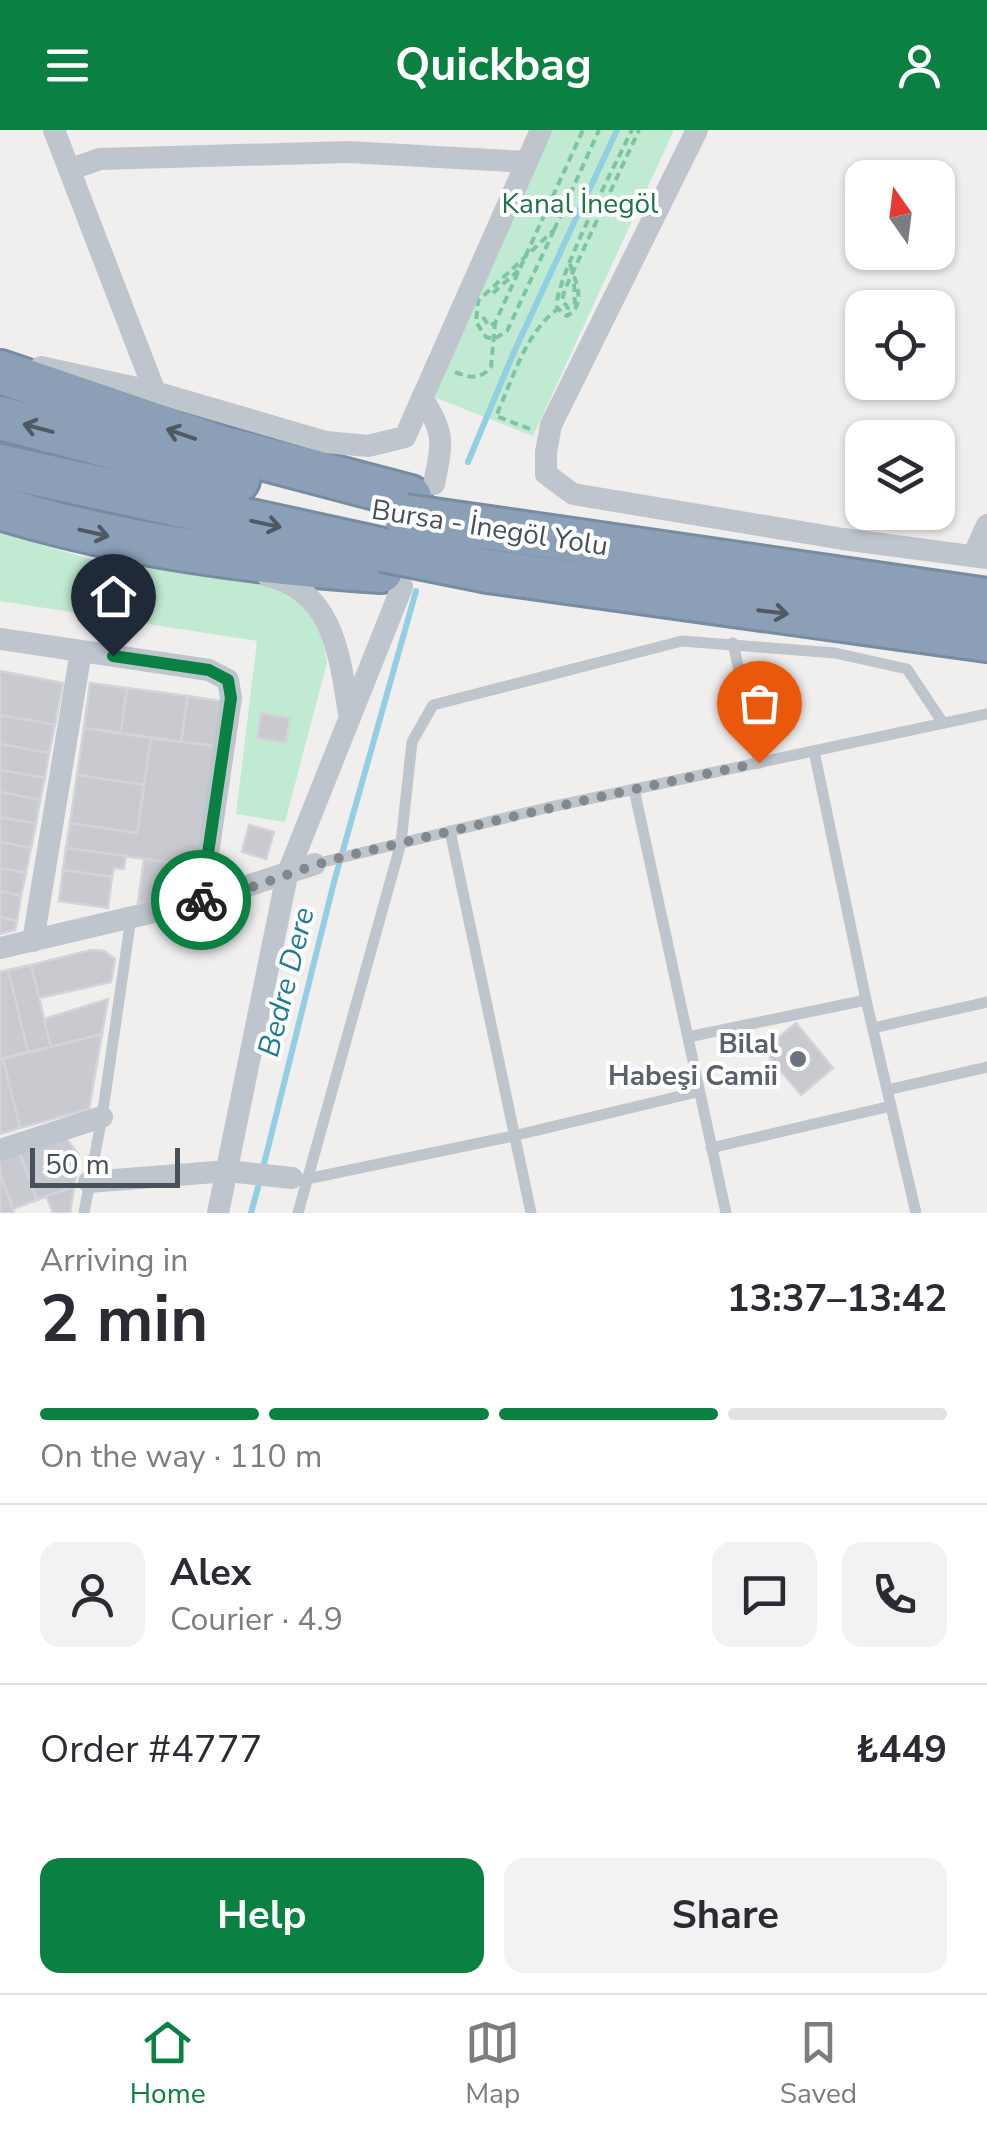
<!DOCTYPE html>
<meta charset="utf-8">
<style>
:root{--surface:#fff;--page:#f2f2f3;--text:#2b2b33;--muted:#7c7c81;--line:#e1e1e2;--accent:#0b8043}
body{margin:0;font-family:"Nunito Sans",sans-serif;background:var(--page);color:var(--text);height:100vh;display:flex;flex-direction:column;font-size:38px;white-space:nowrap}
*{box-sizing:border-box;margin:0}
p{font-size:32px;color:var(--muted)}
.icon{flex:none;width:55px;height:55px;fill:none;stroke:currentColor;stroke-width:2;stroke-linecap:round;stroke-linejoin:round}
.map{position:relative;height:1083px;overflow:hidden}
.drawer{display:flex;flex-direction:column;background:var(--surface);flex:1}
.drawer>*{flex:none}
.needle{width:65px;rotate:346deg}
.fabs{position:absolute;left:845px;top:30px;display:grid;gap:20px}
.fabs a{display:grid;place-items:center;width:110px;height:110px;border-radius:20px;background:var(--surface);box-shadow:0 2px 8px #0004;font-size:50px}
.scale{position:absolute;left:30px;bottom:25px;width:150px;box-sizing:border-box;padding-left:10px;border:5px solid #485159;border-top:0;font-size:28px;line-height:35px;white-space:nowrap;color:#485159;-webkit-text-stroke:8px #fff;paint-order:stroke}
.pin{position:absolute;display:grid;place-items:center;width:85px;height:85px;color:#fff;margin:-102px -42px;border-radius:50% 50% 50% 0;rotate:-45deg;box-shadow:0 0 10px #0007}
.pin .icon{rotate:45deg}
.courier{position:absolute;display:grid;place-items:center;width:100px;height:100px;margin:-50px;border:8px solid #0b8043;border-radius:50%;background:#fff;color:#222;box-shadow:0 2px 12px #0007}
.summary em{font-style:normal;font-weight:700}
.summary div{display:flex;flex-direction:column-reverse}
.summary{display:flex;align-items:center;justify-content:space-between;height:170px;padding:0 40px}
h1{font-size:65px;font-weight:700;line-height:75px}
.bar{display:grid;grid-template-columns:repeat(4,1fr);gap:15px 10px;align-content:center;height:120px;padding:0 40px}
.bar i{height:12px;border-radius:8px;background:var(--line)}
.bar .selected{background:var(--accent)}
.bar p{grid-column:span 4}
.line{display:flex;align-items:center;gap:25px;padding:0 40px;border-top:2px solid var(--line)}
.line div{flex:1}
.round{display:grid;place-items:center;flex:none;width:105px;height:105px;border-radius:20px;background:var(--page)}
.primary-button{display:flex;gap:20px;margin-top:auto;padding:20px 40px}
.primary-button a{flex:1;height:115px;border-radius:20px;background:var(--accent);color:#fff;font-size:40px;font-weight:700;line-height:115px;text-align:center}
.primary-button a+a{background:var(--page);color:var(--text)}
header{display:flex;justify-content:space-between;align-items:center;height:130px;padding:0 40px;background:var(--accent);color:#fff;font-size:45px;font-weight:700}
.menu{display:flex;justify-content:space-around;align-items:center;height:140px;border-top:2px solid var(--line);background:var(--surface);font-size:28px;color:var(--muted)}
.menu a{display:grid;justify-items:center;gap:5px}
.menu .selected{color:var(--accent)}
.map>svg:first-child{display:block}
</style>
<header><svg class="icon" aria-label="menu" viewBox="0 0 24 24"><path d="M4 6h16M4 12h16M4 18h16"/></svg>Quickbag<svg class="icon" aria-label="person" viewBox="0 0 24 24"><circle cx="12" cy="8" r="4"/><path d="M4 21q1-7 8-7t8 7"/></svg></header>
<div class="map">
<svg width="987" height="1083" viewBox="0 0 987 1083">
<rect width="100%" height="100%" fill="#f1eeee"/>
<g fill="#c1ead2">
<polygon points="553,0 674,0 533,306 431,266"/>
<path d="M0,403L97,431L281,457C306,476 324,500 327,533L285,692L236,684L257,511L0,471Z"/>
</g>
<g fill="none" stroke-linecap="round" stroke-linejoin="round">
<g stroke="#93cfe2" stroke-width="6">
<polyline points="468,332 514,222 617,0"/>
<polyline points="263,1038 334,752 416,461"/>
<polyline points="251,1083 260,1050"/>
</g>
</g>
<g fill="#c9cad0" stroke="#d3d4d9" stroke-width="2.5">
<polygon points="0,541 63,553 55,595 0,585"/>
<polygon points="90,553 127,558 121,603 84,598"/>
<polygon points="127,558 188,566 181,612 121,603"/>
<polygon points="188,566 220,571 214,616 181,612"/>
<polygon points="261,583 290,588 286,613 257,608"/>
<polygon points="0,585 55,595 49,623 0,614"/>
<polygon points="84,598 151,608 144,655 77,645"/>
<polygon points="151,608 214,616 196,736 66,718 70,693 137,703"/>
<polygon points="0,614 49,623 45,648 0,640"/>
<polygon points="0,640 45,648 40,670 0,662"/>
<polygon points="77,645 144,655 137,703 70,693"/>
<polygon points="0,662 40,670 36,694 0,687"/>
<polygon points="0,687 36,694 31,718 0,712"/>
<polygon points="249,695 274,702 266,729 242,722"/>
<polygon points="0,712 31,718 26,743 0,738"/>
<polygon points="66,718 126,726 124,739 114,738 112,747 63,740"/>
<polygon points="144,729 196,736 188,762 163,771 138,773"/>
<polygon points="0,738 26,743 21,766 0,761"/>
<polygon points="63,740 112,747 108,778 59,771"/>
<polygon points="0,761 21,766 17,791 0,787"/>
<polygon points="0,787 17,791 15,800 0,804"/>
<polygon points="91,820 104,821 115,829 111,852 39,868 31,835"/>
<polygon points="31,835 51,917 28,922 8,840"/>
<polygon points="8,840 28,922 0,929 0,842"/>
<polygon points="108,869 102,904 51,917 44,889"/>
<polygon points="796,893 833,938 801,965 763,920"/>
<polygon points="102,904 89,979 20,998 3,929"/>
<polygon points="0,929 3,929 20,998 0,1004"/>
<polygon points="65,1007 79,1025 74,1057 37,1070 19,1022"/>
<polygon points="19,1022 37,1070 13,1079 0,1043 0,1028"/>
<polygon points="0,1043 13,1079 14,1083 0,1083"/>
<polygon points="74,1057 70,1083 53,1083 46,1066"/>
</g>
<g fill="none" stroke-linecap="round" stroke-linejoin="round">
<defs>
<g id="highway">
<polyline points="0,242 220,317 410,367"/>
<polyline points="0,288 238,350"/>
<polyline points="0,336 383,420"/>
<path d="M0,378C123,416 253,433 381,441"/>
<polyline points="496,399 987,470"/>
<polyline points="488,441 987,510"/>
</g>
</defs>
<use href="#highway" stroke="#778ba3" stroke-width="48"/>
<g stroke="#7dc4a3" stroke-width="4" stroke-dasharray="8 5" stroke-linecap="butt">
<polygon points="554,100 507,201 494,209 486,207 476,192 478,171"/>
<polyline points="554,100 599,0"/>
<path d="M570,134C576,153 587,174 567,186L557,178C552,156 618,29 632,0"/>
<polyline points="574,154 575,173 568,178 562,170 565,159 639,0"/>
<polyline points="493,163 520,139"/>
<polyline points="483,187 489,196 495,193 583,0"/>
<path d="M455,242C469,248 480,250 491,237L495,193"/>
<path d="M530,299L496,286C513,249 527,196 564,175"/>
</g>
<g stroke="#bec5cc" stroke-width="11">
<polyline points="733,513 759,633"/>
<polyline points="814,621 866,870 916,1083"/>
<polyline points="634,659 726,1083"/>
<polyline points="450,701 531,1083"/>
<polyline points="315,734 546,678 987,584"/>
<polyline points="873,898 987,872"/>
<polyline points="688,907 866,870"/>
<polyline points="887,960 987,937"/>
<polyline points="711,1018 891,976"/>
<polyline points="302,1050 513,1006 697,962"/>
<polyline points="84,1083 102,987 131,788"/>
<polyline points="298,1083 401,713 412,612 433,575 682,511 835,523 907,539 943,593"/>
</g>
<g stroke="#bec5cc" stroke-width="22">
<polyline points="54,0 155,262"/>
<polyline points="697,0 551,295 546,322 546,344 573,364 843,409 987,428"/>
<polyline points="71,39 100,29 349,22 527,32"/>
<polyline points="41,237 155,262 326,312 368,316 405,307 541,0"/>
<path d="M422,268C446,304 442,313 434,354"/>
<polyline points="973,426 987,395"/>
<path d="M268,446C334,461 340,528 349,584"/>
<polyline points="0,509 209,540 228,550 231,568 201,771"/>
<polyline points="33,811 81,521"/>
<polyline points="0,818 201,771 315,734"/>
<polyline points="0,1020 102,987"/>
<polyline points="89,1052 228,1041 292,1048"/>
<polyline points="218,1083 287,745 402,457"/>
</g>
<use href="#highway" stroke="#8b9fb7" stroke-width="42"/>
<defs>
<g id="highway-bridge">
<polyline points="405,386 496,399"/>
<polyline points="383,420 488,441"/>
</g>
</defs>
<use href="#highway-bridge" stroke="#778ba3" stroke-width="48" stroke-linecap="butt"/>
<use href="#highway-bridge" stroke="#8b9fb7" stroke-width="42"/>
</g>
<defs><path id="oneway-shaft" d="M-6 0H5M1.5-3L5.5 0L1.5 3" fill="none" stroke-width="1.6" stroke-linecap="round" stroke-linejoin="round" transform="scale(2.5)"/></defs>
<g stroke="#4f5962">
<use href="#oneway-shaft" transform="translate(38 298) rotate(-165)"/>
<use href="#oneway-shaft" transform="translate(181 304) rotate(-161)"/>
<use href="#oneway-shaft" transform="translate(266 394) rotate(12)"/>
<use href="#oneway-shaft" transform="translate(94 403) rotate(13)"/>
<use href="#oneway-shaft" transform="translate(773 482) rotate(7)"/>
</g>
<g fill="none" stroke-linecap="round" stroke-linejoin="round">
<path stroke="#83888d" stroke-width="10" stroke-dasharray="0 18" d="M201,770C249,762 298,738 347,726C484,693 621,661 759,633"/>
<polyline stroke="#0b8043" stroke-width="12" points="113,526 209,540 228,550 231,568 201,770"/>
</g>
<circle fill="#6b7280" stroke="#fff" stroke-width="4" cx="798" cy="929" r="10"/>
<g text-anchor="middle" stroke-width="8" stroke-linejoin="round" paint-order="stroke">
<g font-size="28" fill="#21734c" stroke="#fff">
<text x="580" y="83">Kanal İnegöl</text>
</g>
<g font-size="28" fill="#485159" stroke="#fff">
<text transform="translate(490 397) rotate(9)" y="10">Bursa - İnegöl Yolu</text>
</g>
<g font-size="28" font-weight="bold" fill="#5b616d" stroke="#fff" text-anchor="end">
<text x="778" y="923">Bilal<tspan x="778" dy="32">Habeşi Camii</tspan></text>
</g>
<g font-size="30" font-style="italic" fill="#1c7b99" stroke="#fff">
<text transform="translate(286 852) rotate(-76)" y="10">Bedre Dere</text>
</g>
</g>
</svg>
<div class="fabs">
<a><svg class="needle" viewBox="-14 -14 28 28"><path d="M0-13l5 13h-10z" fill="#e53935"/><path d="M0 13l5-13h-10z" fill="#7c7c81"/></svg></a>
<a><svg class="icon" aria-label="locate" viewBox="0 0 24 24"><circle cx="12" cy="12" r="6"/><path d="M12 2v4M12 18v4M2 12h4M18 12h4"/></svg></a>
<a><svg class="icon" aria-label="layers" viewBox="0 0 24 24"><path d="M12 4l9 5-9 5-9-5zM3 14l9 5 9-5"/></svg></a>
</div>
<div class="scale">50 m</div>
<div class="pin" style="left:759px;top:633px;background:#ea580c"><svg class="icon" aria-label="bag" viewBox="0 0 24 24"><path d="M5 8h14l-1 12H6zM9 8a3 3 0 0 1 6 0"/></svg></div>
<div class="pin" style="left:113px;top:526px;background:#1f2937"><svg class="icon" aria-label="home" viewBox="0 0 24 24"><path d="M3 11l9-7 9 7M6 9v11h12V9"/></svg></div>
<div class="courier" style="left:201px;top:770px"><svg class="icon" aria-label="bike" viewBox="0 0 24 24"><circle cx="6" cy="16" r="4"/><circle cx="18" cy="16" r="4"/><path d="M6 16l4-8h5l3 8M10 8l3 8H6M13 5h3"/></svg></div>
</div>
<section class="drawer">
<div class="summary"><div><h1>2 min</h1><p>Arriving in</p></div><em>13:37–13:42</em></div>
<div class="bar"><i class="selected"></i><i class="selected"></i><i class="selected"></i><i></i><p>On the way · 110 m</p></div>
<div class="line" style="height:180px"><a class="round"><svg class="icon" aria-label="person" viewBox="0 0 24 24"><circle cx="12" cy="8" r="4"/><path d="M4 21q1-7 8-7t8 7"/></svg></a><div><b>Alex</b><p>Courier · 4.9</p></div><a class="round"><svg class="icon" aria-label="chat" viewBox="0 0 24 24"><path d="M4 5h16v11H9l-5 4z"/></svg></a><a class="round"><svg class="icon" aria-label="phone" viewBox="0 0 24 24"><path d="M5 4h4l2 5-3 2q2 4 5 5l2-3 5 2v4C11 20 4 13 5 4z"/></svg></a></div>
<div class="line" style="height:130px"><div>Order #4777</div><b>₺449</b></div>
<div class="primary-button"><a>Help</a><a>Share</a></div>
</section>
<nav class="menu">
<a class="selected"><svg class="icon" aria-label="home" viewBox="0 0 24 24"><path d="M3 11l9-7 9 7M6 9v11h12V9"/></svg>Home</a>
<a><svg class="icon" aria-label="map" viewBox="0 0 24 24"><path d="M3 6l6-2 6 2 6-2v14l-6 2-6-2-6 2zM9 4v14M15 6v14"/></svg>Map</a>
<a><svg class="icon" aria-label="saved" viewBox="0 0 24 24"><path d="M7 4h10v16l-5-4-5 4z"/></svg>Saved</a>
</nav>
